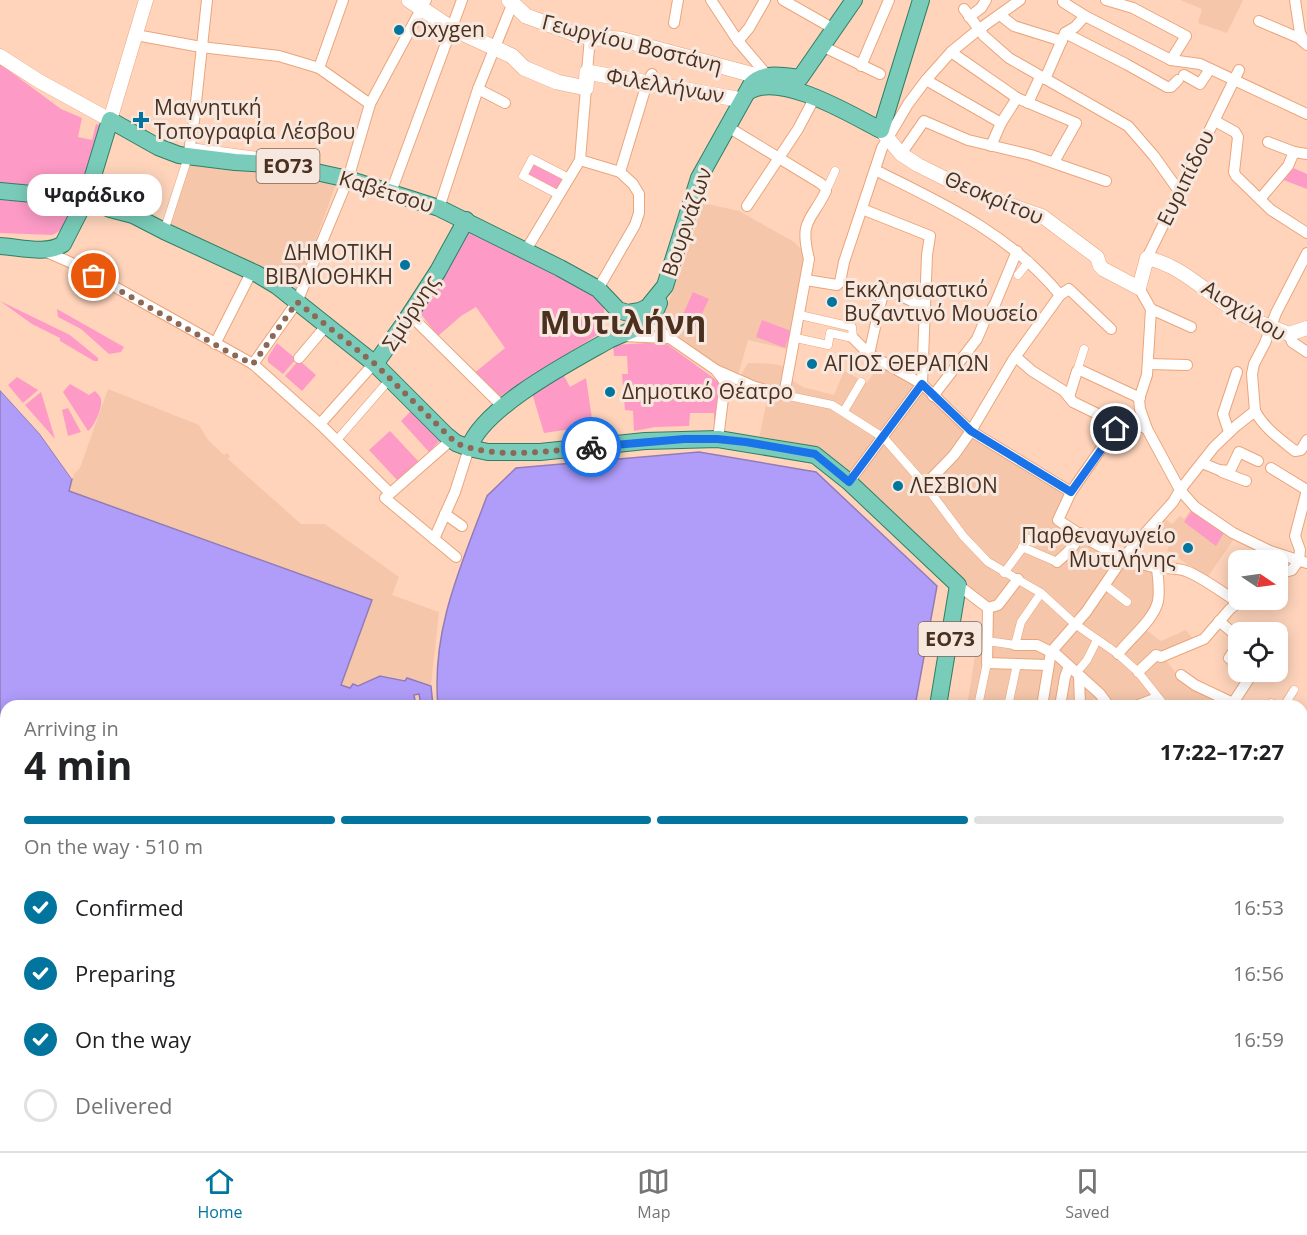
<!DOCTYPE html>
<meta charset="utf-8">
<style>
:root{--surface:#fff;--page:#f2f2f2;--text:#202124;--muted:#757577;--line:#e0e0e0;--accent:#02759f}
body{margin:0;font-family:"Open Sans",sans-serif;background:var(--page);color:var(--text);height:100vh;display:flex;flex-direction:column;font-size:22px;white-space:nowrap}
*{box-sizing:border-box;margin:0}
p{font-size:20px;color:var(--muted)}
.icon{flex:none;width:33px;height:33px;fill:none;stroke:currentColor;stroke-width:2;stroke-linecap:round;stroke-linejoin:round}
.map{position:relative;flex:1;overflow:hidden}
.panel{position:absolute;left:0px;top:700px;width:1308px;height:452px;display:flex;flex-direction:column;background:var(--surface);border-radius:18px 18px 0 0;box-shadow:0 3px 15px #0003}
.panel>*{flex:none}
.needle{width:39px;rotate:103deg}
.controls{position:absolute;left:1228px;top:550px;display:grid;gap:12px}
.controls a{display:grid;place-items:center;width:60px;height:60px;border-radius:12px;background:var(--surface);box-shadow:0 3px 15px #0003;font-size:30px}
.pin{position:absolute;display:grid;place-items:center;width:51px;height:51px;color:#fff;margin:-26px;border:3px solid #fff;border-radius:50%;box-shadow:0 2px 6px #0007}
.courier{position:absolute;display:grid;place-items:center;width:60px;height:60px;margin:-30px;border:4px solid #1a73e8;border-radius:50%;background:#fff;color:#222;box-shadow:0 2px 8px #0007}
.bubble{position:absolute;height:42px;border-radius:18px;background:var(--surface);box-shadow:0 3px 15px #0003;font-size:20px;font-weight:700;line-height:42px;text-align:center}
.head em{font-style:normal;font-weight:700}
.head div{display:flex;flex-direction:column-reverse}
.head{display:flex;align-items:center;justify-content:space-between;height:102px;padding:0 24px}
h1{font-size:39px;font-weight:700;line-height:45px}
.bar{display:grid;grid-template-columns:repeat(4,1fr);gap:9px 6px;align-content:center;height:72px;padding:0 24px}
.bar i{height:8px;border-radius:4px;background:var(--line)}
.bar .current{background:var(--accent)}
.bar p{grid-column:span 4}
ol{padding:0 24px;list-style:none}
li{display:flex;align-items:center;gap:18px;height:66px}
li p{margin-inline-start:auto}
li .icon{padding:6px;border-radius:50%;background:var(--accent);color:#fff;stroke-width:4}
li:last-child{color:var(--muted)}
li i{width:33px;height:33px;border:3px solid var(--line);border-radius:50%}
.dock{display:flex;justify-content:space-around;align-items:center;height:84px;border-top:2px solid var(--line);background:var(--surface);font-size:16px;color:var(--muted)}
.dock a{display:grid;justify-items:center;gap:3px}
.dock .current{color:var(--accent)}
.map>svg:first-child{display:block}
</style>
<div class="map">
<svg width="1307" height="1151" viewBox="0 0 1307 1151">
<rect width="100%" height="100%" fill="#ffd4bb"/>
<g fill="#f5c6aa">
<polygon points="1180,0 1243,0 1227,33 1198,23 1202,9"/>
<polygon points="183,162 337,181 296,295 164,223"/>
<polygon points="703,203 739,211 794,242 801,249 805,260 791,350 748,340 738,376 730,374 670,330 665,321 665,310 683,266"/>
<polygon points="748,363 774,364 792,368 790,379 803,387 834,395 844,371 867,383 880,363 922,388 956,420 1069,494 1056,519 1154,570 1156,595 1143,628 1161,641 1186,630 1197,644 1165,659 1176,673 1232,706 967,706 975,656 988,656 992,606 964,585 855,478 759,439 769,390 739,378"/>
<polygon points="108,389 199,425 208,440 224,455 227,453 230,456 228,459 301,524 325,524 399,577 392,595 439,612 431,685 381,675 358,685 353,683 350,688 340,685 372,600 69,491 74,474 80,468"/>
<polygon points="1193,507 1235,537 1207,578 1167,550 1169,546 1150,532 1162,517 1172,524 1180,516 1184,519"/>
<polygon points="1302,745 1307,747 1307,813 1302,812"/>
</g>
<g fill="#fd9bc6">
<polygon points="0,64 61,109 82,118 78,137 92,140 96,124 103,126 84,191 0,185"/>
<polygon points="533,162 564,179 557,192 526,175"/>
<polygon points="1291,167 1307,174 1307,189 1281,179"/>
<path d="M0,200L71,205L73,207C68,218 64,231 52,235L0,233Z"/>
<polygon points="467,229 593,292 604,308 605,330 499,397 473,374 505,348 476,307 461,316 438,336 420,313"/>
<polygon points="693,292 709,299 695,328 680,321"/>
<polygon points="0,301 70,335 98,358 98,361 94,361 60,341 60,338 32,324"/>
<polygon points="57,309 124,347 121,352 109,354 81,329 58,317"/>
<polygon points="762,320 791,331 785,348 756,337"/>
<polygon points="277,343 296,359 283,374 268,362 268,357"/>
<polygon points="647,343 667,344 719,382 722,388 714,428 714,413 690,413 689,426 655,427 634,431 633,411 625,410 622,374 628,374 627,356 614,356 613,345"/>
<polygon points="299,360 316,375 302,391 285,376"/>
<polygon points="563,374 570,387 586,378 593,426 544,433 532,393"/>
<polygon points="17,377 38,390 23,403 8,385"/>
<path d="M70,384L89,395L95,391C97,393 100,396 101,399C103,407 94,427 88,431L63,392Z"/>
<polygon points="41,392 55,439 25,405"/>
<polygon points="415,407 443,437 429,452 401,421"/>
<polygon points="68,408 81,432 68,436 62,410"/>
<polygon points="390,431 419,462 397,480 369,450"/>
<polygon points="1193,509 1225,531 1216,546 1184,522"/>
</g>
<g fill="#b09dfa" stroke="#927cb8" stroke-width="1.5">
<polygon points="0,390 40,434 72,479 69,491 372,600 341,685 350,688 353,684 358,686 380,676 405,681 407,678 431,686 433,706 421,706 419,694 414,695 416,706 6,706 6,1146 549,1146 550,1151 0,1151"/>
<path d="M699,452L816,472L937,586L915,706H438C431,630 461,566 487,496L516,468Z"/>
</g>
<polygon fill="#ffd4bb" points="0,387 8,394 43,433 73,476 72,479 40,434 0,390"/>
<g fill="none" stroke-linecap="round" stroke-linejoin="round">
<g stroke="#32036f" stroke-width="1.5" stroke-dasharray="8 6" stroke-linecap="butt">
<polyline points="0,880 6,881"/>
<polyline points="0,904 6,905"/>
<polyline points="0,924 6,924"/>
<polyline points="0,936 6,937"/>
<polyline points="0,966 6,968"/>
<polyline points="0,991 6,993"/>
<polyline points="0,1023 6,1025"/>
<polyline points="351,1146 358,1151"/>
<polyline points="391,1146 397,1151"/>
<polyline points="421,1146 425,1151"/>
</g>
<defs>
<g id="pedestrian">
<polyline points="190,147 258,156"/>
<polyline points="826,191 835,171"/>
<polyline points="559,195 523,176 532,159 569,178"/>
<polyline points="164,231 188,157"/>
<polyline points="1018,275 1029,261"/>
<polyline points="796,338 828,345 830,333 853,338 852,327 800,315"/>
<polyline points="1077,371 1084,349"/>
<polyline points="784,395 832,405 884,438 925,485 964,537 988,562 1041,593 1075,624 1118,654 1138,672 1165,706"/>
<polyline points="844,411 861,382"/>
<polyline points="337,440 390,379"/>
<polyline points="1022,547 1057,562"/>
<polyline points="1004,573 1029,539"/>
<polyline points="1105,585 1127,602"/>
<polyline points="987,641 1015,645 1021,622 1041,593"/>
<polyline points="1077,672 1087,660 1097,640"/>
<polyline points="978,706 987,663"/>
<polyline points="1008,706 1017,664"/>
<polyline points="1269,706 1271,703 1280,706"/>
<polyline points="1284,706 1294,690"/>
<polyline points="1302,794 1307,796"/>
</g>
<g id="minor">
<polyline points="711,0 738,41 767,75"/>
<polyline points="783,0 834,29"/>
<polyline points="1106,0 1133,8 1186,36 1171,60"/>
<polyline points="1295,0 1300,33 1304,41"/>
<polyline points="1063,2 1085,16"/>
<polyline points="964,9 984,36 1009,58 1128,126 1154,156 1179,191"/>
<polyline points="1000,15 1014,26 1062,41"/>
<polyline points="969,17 981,8 986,0"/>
<polyline points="1259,21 1299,38 1307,45"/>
<polyline points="674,23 678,0"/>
<polyline points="1065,33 1126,64 1167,87 1171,87 1178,80"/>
<polyline points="136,35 201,47 279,56 319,68 370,104"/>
<polyline points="738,41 749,28 765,0"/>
<polyline points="822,46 880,74"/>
<polyline points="951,52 1017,98 1076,123 1054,162"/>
<polyline points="861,66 889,0"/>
<polyline points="319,68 343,0"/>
<polyline points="587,72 590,37"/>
<polyline points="1184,75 1200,84 1210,69"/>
<polyline points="1045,79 1065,33 1075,27 1085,16 1171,60 1200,64 1307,114"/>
<polyline points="926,80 1001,123"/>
<polyline points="478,89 505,103"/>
<polyline points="1028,103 1040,77"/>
<polyline points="1215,121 1235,132 1238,137 1234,172 1236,176 1271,210 1307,233"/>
<polyline points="1268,142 1294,152 1307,154"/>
<polyline points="991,146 1001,123 1017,98"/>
<polyline points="901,154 924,121 968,140 1031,155 1106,181"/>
<polyline points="188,157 194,121 207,0"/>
<polyline points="580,160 620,172 633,184 639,194 639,213 635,225 598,289"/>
<path d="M875,170C944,204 1010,234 1060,295"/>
<polyline points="620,172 647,83 652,74"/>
<polyline points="391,192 462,0"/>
<polyline points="1260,199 1288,166 1294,152"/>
<polyline points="747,206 798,129 815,97"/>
<polyline points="439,208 478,89 514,0"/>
<polyline points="42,250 74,264 253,364 320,424 390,493"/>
<polyline points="526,250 580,160 586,88"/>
<polyline points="1147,258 1239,70"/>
<polyline points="806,280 837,285 840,282 844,262 882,148 908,104 926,80 951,52 978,30 1020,0"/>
<polyline points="1139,288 1151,309 1147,375 1139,399 1140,409 1147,429 1180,490 1195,507 1233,533 1270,551 1307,563"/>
<polyline points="1151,309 1191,327"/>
<polyline points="656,311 657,324 661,332 716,370 725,382 718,439"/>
<polyline points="410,315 503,407"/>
<polyline points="1289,334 1292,342 1307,352"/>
<polyline points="623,336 668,338"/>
<polyline points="853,338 869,354 922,384 971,431 1071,492"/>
<polyline points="215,344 252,271"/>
<polyline points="869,354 880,305 885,288 924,307"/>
<polyline points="1016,357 1032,371 1064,391 1073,402 1122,426 1135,424 1147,429"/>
<polyline points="299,358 326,326"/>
<polyline points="253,364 297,302 348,179 370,104 426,0"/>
<polyline points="1148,364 1187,365"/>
<path d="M716,370L755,387L784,395L809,259C799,219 811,222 826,191L825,187L820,183L728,127"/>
<polyline points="933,396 977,339 985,320 995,304 1017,251"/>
<polyline points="1069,397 1077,371 1080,370 1140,398"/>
<path d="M1255,411C1264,428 1280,439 1295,451L1301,450L1307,440"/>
<polyline points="320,424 369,369 375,364"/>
<path d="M1122,426L1114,430L1071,492L1058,520C1088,540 1114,557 1149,566C1161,569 1174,567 1186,571C1204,578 1221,592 1238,602"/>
<polyline points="1229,432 1223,414 1237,372"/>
<polyline points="451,440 385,498 456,557"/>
<polyline points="1202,463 1219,470 1230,471 1239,452 1258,461"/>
<polyline points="1271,468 1307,490"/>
<polyline points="1222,472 1246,481"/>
<polyline points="849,482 922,384 927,255 930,236 862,209"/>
<polyline points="925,485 954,455 971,431 1013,360 1060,295 1069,289 1111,329"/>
<polyline points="445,514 462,526"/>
<polyline points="434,539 455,492 469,448"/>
<path d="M1057,562C1066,554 1076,546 1080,533"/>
<polyline points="1278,574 1292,570 1299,560 1300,550 1295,536 1307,490"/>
<polyline points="958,585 988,608 987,663 1048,665"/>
<polyline points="988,608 998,605 1018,579"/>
<polyline points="1219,621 1239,638"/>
<polyline points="1278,638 1282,633"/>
<polyline points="1239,643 1229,658 1239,666"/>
<polyline points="1015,645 1037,645 1057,655 1100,694 1109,706"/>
<path d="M1118,654C1130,638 1154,620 1158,601C1160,591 1158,579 1157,568"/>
<polyline points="1138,672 1156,655 1161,657 1204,639 1230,609 1242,600"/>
<polyline points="1181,675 1195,685 1233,703"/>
<polyline points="1079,676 1080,706"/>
<polyline points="1042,706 1051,652 1086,612 1123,558 1173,502 1180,490 1214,447 1236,426 1255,411 1252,374 1254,364 1265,343 1276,313 1307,253"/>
<polyline points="1060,706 1065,677 1069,666"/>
<polyline points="1136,706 1157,698 1156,706"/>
<polyline points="1233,706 1233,703 1250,677 1247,672"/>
<polyline points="1302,729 1307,723"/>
<polyline points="1302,743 1307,745"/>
<polyline points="1302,835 1307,834"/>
<polyline points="1302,861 1307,878"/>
<polyline points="1302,892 1307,891"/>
<polyline points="703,1146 703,1151"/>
<polyline points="745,1146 745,1150"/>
<polyline points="813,1151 816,1146"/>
<polyline points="974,1151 976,1146"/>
<polyline points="1176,1151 1177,1146"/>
</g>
<g id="tertiary">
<polyline points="0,56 39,81 110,120 146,0"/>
<path d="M881,130L901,154L918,165L956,184L1007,204L1042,216L1097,257L1100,266L1103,269L1139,288L1147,258C1183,266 1207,294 1238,312C1253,321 1272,327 1289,334L1307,328"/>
</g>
<g id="secondary">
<polyline points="409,0 451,28 512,56 524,68 557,82 586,88 587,72 742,100"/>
<polyline points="509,0 526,16 578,35 596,38 620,39 761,77"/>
</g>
<g id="primary">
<path d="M749,91C782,72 851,115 881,130L921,0"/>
<polyline points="0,191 86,199 110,209 133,215 164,231 257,274 277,286 375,364 446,435 456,443 469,448 488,452 540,452 645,441 718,439 815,455 849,482 958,585 938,706"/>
<path d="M0,246C19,247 47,255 63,244L86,199L110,120L158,147L179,155L235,162L284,165L348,179L439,208L560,268L598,289L618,310L628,313L640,311L648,307L665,286L699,178L751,85C763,71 784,76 800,78L854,0"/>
<polyline points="375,364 403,325 438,271 466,220"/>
<path d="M469,448C483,407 572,361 609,340C630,329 650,328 659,303"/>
<polyline points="1302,1133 1307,1131"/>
<polyline points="946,1146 953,1151"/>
<polyline points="1261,1151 1271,1146"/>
</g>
</defs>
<use href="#pedestrian" stroke="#eaa57b" stroke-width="9"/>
<use href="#minor" stroke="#eaa57b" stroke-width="12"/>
<use href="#tertiary" stroke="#eaa57b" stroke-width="15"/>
<use href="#secondary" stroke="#eaa57b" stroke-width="16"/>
<use href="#primary" stroke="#2f7f65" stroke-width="18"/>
<use href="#pedestrian" stroke="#fff" stroke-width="8"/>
<use href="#minor" stroke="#fff" stroke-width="10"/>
<use href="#tertiary" stroke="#fff" stroke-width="14"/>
<use href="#secondary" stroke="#fff" stroke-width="15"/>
<use href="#primary" stroke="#79ccb9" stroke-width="16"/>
</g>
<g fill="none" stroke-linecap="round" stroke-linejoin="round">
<path stroke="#8b6956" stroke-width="6" stroke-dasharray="0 10.8" d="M94,276L230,353L253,364L297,302L375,364L456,443C497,460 548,451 591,447"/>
<polyline stroke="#1a73e8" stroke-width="8" points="591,447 684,439 717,439 746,442 815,454 849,482 922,384 971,431 1071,492 1116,429"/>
</g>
<g fill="#02759f" stroke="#f7e8df" stroke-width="2">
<circle cx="399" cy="30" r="6"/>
<path d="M138 111h6v6h6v6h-6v6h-6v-6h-6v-6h6z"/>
<circle cx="405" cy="265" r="6"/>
<circle cx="832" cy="302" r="6"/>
<circle cx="812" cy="364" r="6"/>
<circle cx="610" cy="392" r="6"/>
<circle cx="898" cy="486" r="6"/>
<circle cx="1188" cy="548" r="6"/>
</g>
<g text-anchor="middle" stroke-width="6" stroke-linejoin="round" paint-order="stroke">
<g fill="#f7e8df" stroke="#7f6759" stroke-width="1.5">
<rect x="256.5" y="149" width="63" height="34" rx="4.5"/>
<rect x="918.5" y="622" width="63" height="34" rx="4.5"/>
</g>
<g font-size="20" font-weight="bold" fill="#4c301f">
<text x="288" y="173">ΕΟ73</text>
<text x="950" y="646">ΕΟ73</text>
</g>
<g font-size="21" fill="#4c301f" stroke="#f7e8df" text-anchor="start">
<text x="411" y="37">Oxygen</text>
<text x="154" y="115">Μαγνητική<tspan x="154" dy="24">Τοπογραφία Λέσβου</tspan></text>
<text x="393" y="260" text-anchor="end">ΔΗΜΟΤΙΚΗ<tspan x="393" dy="24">ΒΙΒΛΙΟΘΗΚΗ</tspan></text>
<text x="844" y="297">Εκκλησιαστικό<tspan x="844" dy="24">Βυζαντινό Μουσείο</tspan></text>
<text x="824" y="371">ΑΓΙΟΣ ΘΕΡΑΠΩΝ</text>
<text x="622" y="399">Δημοτικό Θέατρο</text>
<text x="910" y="493">ΛΕΣΒΙΟΝ</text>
<text x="1176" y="543" text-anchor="end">Παρθεναγωγείο<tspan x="1176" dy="24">Μυτιλήνης</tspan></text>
</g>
<g font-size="21" fill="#4c301f" stroke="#f7e8df">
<text transform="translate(632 44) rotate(14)" y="7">Γεωργίου Βοστάνη</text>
<text transform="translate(665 86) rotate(10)" y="7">Φιλελλήνων</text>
<text transform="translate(1186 178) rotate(-64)" y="7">Ευριπίδου</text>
<text transform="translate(386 192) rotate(17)" y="7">Καβέτσου</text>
<text transform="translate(994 198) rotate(23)" y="7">Θεοκρίτου</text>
<text transform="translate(687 222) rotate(-71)" y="7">Βουρνάζων</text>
<text transform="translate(1244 311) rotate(32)" y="7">Αισχύλου</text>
<text transform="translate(411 313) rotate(-57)" y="7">Σμύρνης</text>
</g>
<g font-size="33" font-weight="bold" fill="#4c301f" stroke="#f7e8df">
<text x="623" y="334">Μυτιλήνη</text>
</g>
</g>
</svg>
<div class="controls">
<a><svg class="needle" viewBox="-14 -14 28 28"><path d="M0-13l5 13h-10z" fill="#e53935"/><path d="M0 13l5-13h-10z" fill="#757577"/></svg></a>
<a><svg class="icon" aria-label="locate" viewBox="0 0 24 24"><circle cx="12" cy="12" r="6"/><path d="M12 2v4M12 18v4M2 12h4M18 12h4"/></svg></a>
</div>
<div class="pin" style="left:94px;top:276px;background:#ea580c"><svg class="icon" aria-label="bag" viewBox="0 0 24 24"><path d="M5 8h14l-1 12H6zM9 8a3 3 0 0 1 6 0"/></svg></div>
<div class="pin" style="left:1116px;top:429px;background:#1f2937"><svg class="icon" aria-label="home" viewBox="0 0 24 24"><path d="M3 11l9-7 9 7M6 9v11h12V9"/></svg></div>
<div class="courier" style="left:591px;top:447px"><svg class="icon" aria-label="bike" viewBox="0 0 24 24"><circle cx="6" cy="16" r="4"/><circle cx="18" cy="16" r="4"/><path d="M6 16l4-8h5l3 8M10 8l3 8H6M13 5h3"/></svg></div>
<div class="bubble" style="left:27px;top:174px;width:135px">Ψαράδικο</div>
<section class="panel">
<div class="head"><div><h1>4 min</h1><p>Arriving in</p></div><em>17:22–17:27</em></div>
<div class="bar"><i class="current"></i><i class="current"></i><i class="current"></i><i></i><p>On the way · 510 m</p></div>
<ol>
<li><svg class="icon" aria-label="check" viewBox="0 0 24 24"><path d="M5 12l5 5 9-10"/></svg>Confirmed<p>16:53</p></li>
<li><svg class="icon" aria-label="check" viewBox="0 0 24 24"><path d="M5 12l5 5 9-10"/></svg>Preparing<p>16:56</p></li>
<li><svg class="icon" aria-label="check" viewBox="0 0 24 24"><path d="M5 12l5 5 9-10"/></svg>On the way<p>16:59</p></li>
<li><i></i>Delivered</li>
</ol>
</section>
</div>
<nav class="dock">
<a class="current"><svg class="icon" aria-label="home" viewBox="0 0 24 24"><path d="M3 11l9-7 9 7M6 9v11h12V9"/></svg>Home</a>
<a><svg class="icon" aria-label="map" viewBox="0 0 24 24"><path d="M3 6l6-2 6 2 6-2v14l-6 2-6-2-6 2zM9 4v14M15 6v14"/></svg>Map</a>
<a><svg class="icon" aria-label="saved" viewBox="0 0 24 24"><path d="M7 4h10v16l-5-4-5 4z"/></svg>Saved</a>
</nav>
